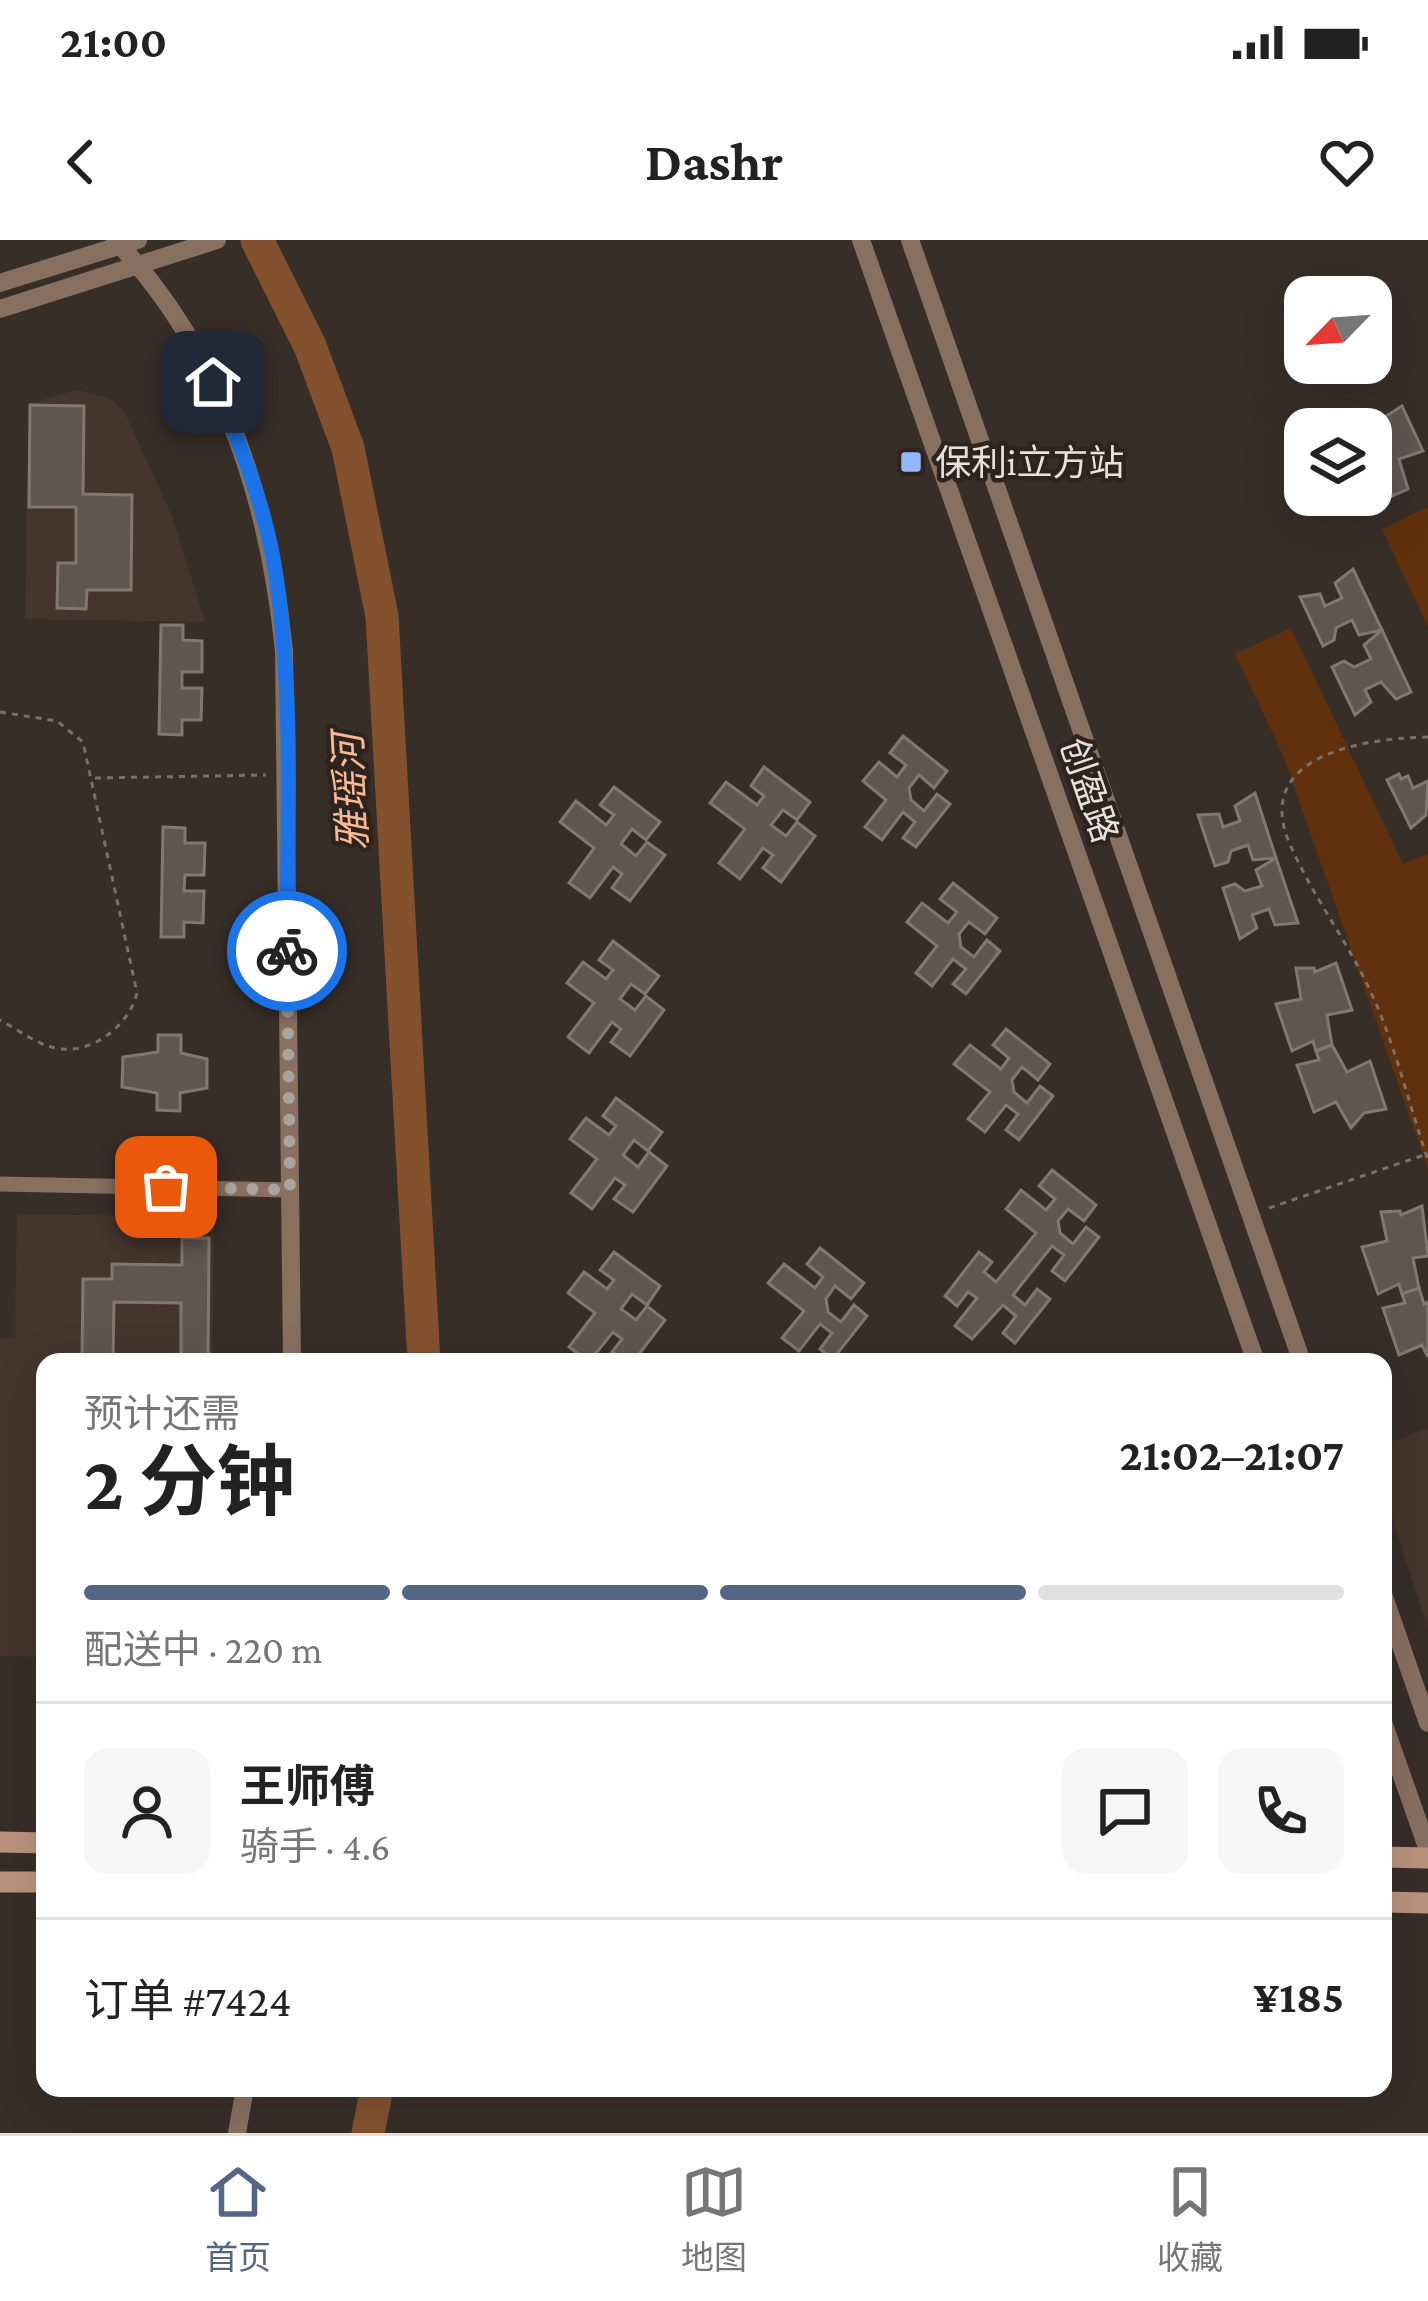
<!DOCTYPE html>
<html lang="zh">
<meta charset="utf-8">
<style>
:root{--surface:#fff;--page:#f6f6f6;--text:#222;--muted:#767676;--line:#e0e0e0;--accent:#546585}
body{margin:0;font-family:"Crimson Pro","Noto Sans SC",serif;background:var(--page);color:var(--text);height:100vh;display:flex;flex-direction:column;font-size:45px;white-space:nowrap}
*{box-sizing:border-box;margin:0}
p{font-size:39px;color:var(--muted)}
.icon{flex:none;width:66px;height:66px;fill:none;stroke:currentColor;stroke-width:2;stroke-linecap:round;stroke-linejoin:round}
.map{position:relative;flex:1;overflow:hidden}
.panel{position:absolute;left:36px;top:1113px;width:1356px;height:744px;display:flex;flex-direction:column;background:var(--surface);border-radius:24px;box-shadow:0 12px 48px #0002}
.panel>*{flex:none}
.needle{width:78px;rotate:245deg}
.buttons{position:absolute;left:1284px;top:36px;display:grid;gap:24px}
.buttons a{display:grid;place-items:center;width:108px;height:108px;border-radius:24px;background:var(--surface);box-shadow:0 12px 48px #0002;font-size:60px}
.pin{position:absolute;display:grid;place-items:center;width:102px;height:102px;color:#fff;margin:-51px;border-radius:24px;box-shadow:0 6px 18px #0006}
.courier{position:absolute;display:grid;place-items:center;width:120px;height:120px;margin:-60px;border:9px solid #1a73e8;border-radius:50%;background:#fff;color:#222;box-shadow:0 3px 15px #0007}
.headline em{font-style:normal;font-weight:700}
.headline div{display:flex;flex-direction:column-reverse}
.headline{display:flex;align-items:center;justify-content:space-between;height:204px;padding:0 48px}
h1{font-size:78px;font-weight:700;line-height:90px}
.bar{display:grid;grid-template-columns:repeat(4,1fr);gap:18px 12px;align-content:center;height:144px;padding:0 48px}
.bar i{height:15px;border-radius:9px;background:var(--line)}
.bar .current{background:var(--accent)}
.bar p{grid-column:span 4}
.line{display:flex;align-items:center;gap:30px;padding:0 48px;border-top:3px solid var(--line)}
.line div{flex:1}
.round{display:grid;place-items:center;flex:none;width:126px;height:126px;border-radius:24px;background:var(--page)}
.status{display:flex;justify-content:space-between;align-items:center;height:84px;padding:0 60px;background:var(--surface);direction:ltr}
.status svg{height:33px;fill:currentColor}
header{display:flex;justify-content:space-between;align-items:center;height:156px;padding:0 48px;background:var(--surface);font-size:54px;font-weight:700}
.menu{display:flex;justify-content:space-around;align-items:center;height:168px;border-top:3px solid var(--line);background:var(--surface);font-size:33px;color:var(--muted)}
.menu a{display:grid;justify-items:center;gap:6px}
.menu .current{color:var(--accent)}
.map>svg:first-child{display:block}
</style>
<div class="status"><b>21:00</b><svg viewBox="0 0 49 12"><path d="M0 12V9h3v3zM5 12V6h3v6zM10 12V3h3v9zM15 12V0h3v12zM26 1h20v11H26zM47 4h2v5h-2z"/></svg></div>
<header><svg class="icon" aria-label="back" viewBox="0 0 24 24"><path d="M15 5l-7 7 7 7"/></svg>Dashr<svg class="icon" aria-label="heart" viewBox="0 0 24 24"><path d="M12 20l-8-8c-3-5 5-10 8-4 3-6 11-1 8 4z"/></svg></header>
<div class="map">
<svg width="1428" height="1893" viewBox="0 0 1428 1893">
<rect width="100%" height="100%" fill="#372e28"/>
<g fill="#44362d">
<polygon points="77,150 111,159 124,171 172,276 205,382 25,379 28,164"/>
<polygon points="17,974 214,977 212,1122 45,1122 45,1417 0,1416 0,1099 15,1098"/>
<polygon points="1428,1188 1428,1389 1383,1249 1383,1205"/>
</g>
<g fill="#61300d">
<polygon points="1428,267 1428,387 1382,289"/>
<polygon points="1291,388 1403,624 1428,614 1428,929 1283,515 1235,414"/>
</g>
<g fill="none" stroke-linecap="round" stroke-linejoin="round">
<g stroke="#84512f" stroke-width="33">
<polyline points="257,0 310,106 348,208 382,376 424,1122"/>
<polyline points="368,1893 377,1848"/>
</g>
</g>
<g fill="#605650" stroke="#827771" stroke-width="3">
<polygon points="30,165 84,166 83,254 132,255 131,350 87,350 86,369 57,368 58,323 76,323 76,267 29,267"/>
<polygon points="1402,166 1423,211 1399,219 1408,249 1392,256 1388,247 1369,259 1371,189 1363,176 1380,173 1383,178"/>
<polygon points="1353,329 1382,390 1359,395 1352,380 1336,388 1334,400 1323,406 1300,357 1320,354 1325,366 1342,358 1335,343"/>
<polygon points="161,385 183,385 183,400 202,401 202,432 182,432 182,448 202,448 201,480 182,480 182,495 159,494"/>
<polygon points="1382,390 1411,452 1396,459 1381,442 1365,450 1371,462 1355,475 1332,427 1344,421 1354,427 1371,419 1364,405"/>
<polygon points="903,496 947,531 934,548 919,535 909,548 911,560 924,571 937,554 950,564 916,607 903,598 915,582 903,572 882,600 865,587 886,560 863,541 879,522 897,537 906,525 890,513"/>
<polygon points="764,527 810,562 797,580 783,570 771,585 786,596 797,582 815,596 781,642 763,628 773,615 763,608 740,639 719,623 745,589 710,563 726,542 757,565 764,556 751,546"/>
<polygon points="1399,534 1401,539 1408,536 1413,548 1428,541 1426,575 1411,588 1387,540"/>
<polygon points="614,547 660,582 646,600 632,589 621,604 636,616 647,602 665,615 630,661 612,648 622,634 613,627 590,658 569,643 594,608 560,582 576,561 606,585 614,575 600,565"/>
<polygon points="1255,553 1276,618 1253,620 1248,605 1231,611 1228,622 1215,626 1198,575 1219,574 1223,587 1240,581 1235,566"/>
<polygon points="163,587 185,588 185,603 205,603 204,635 185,635 184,651 204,651 203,683 184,682 184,697 161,697"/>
<polygon points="1276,618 1298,683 1275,685 1269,669 1252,675 1257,688 1240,699 1223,648 1235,644 1245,651 1262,646 1256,630"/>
<polygon points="953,643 997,678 985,694 969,682 959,694 961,707 974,717 987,700 1000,711 966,754 953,744 966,729 953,719 932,746 916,733 937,706 907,682 922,663 948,683 957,672 940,659"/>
<polygon points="613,701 659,736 645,754 631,744 620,759 635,770 646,756 664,770 630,816 611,802 621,789 612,782 589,813 568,797 594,763 567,743 583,722 606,739 613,730 599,720"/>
<polygon points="1336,723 1352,770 1327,775 1332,805 1316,811 1313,801 1292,811 1276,764 1301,759 1296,728 1314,728 1315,732"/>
<polygon points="1006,789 1050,824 1038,840 1022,827 1012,840 1014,852 1027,863 1040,846 1053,856 1019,900 1006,890 1018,874 1006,865 985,892 968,879 990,852 954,824 970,805 1001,829 1009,818 993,805"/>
<polygon points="158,795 181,795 181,813 207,819 207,848 180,853 180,871 157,870 157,853 122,847 123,817 158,812"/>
<polygon points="1332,805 1347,832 1370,821 1386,869 1364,873 1351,888 1336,862 1314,872 1297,825 1319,820 1316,811"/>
<polygon points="616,858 662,892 648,911 634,900 623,915 638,927 649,912 667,926 633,972 614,959 625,945 615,938 592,969 571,953 597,919 570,899 586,878 609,895 616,886 603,876"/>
<polygon points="1052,930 1096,965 1084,981 1068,969 1058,981 1060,993 1073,1004 1086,987 1099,997 1065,1041 1052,1031 1064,1015 1052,1006 1013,1055 1025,1065 1037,1049 1050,1059 1015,1103 1003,1093 1016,1076 1003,1065 972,1099 955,1086 977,1058 968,1052 957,1066 945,1056 979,1012 992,1022 984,1032 996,1042 1036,993 1006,969 1021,950 1046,970 1055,959 1039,946"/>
<polygon points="1422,966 1428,1016 1413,1018 1419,1048 1402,1054 1399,1044 1378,1054 1362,1007 1387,1001 1381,972 1400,971 1401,975"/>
<polygon points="182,998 209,998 208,1122 181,1122 181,1063 114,1062 113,1122 82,1122 83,1039 112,1039 112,1024 182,1025"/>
<polygon points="820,1008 864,1043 851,1059 835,1046 826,1059 828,1072 841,1082 854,1065 867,1076 833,1119 820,1109 832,1093 820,1084 799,1111 782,1098 804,1071 768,1043 784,1024 815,1048 823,1037 807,1024"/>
<polygon points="614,1012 660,1046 647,1065 632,1054 621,1069 636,1080 647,1066 665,1080 633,1122 612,1112 622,1099 613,1092 589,1122 569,1107 595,1073 568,1053 584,1032 607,1049 614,1040 600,1030"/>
<polygon points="1419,1048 1424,1064 1428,1062 1428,1117 1422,1105 1399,1115 1383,1068 1405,1063 1402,1054"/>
</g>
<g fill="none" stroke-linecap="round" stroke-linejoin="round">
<g stroke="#79716b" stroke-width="3" stroke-dasharray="6 6" stroke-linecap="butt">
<path d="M0,472L57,481L83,502L137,753C130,783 96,812 63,809C41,808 19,790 0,780"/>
<path d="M1428,497C1370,498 1252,513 1289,602C1309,650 1345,698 1368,746C1395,802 1408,862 1428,920"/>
<polyline points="95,538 266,535"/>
<polyline points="1269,968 1424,915"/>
</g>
<polyline stroke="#887061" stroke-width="15" points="0,944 290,950"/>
<g stroke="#887061" stroke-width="18">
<path d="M115,0C222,112 269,260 284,411L292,1122"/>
<polyline points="861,0 1256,1122"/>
<polyline points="910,0 1302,1122"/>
<polyline points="0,43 138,0"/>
<polyline points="0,69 217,0"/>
<polyline points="1383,1354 1428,1483"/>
<polyline points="1383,1482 1428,1610"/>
<polyline points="237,1893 245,1848"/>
</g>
<g stroke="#ba937c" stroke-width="21">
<polyline points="0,1602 45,1603"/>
<polyline points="1383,1617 1428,1618"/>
<polyline points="0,1642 45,1642"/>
<polyline points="1383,1662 1428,1663"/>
</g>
</g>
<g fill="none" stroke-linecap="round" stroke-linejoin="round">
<polyline stroke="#aaa39e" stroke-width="12" stroke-dasharray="0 21.6" points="166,947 290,950 287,711"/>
<path stroke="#1a73e8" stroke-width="15" d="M213,142C242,207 268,273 277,343C294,464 287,590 287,711"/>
</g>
<rect fill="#92b7fd" stroke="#2d241f" stroke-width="4.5" x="899" y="210" width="24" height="24" rx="6"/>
<g text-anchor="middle" stroke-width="9" stroke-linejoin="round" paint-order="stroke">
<g font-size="36" fill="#e8e2de" stroke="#2d241f" text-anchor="start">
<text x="935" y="235">保利i立方站</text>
</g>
<g font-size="36" fill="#e8e2de" stroke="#2d241f">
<text transform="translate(1090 550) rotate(71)" y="13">创盈路</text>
</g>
<g font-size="39" font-style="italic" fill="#f8b891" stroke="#2d241f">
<text transform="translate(350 552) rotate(-93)" y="14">雅瑶河</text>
</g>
</g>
</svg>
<div class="buttons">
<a><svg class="needle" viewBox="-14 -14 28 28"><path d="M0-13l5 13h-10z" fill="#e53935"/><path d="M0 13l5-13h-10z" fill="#767676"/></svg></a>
<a><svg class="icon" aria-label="layers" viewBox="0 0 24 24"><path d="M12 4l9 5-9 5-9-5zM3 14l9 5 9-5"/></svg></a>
</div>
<div class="pin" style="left:166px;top:947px;background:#ea580c"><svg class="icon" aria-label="bag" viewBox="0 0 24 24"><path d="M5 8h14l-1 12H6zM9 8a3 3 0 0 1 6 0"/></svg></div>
<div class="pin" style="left:213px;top:142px;background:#1f2937"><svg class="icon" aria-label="home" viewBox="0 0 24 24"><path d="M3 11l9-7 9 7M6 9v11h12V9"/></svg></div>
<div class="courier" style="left:287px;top:711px"><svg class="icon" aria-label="bike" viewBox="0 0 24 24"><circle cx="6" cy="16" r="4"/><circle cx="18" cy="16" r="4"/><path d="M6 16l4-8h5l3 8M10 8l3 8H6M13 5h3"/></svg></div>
<section class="panel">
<div class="headline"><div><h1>2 分钟</h1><p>预计还需</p></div><em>21:02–21:07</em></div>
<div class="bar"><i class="current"></i><i class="current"></i><i class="current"></i><i></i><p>配送中 · 220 m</p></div>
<div class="line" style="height:216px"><a class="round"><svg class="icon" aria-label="person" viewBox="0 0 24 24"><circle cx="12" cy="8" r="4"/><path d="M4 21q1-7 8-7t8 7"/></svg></a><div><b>王师傅</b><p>骑手 · 4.6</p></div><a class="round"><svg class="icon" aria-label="chat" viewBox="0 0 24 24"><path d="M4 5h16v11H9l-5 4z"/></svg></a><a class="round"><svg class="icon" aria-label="phone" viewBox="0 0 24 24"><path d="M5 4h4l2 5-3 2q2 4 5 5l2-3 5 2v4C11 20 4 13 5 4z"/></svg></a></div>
<div class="line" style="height:156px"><div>订单 #7424</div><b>¥185</b></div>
</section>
</div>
<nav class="menu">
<a class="current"><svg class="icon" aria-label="home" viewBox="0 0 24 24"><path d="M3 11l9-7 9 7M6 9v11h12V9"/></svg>首页</a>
<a><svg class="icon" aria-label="map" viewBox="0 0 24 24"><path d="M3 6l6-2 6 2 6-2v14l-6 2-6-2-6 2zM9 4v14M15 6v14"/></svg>地图</a>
<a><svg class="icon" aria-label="saved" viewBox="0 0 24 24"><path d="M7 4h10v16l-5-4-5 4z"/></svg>收藏</a>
</nav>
